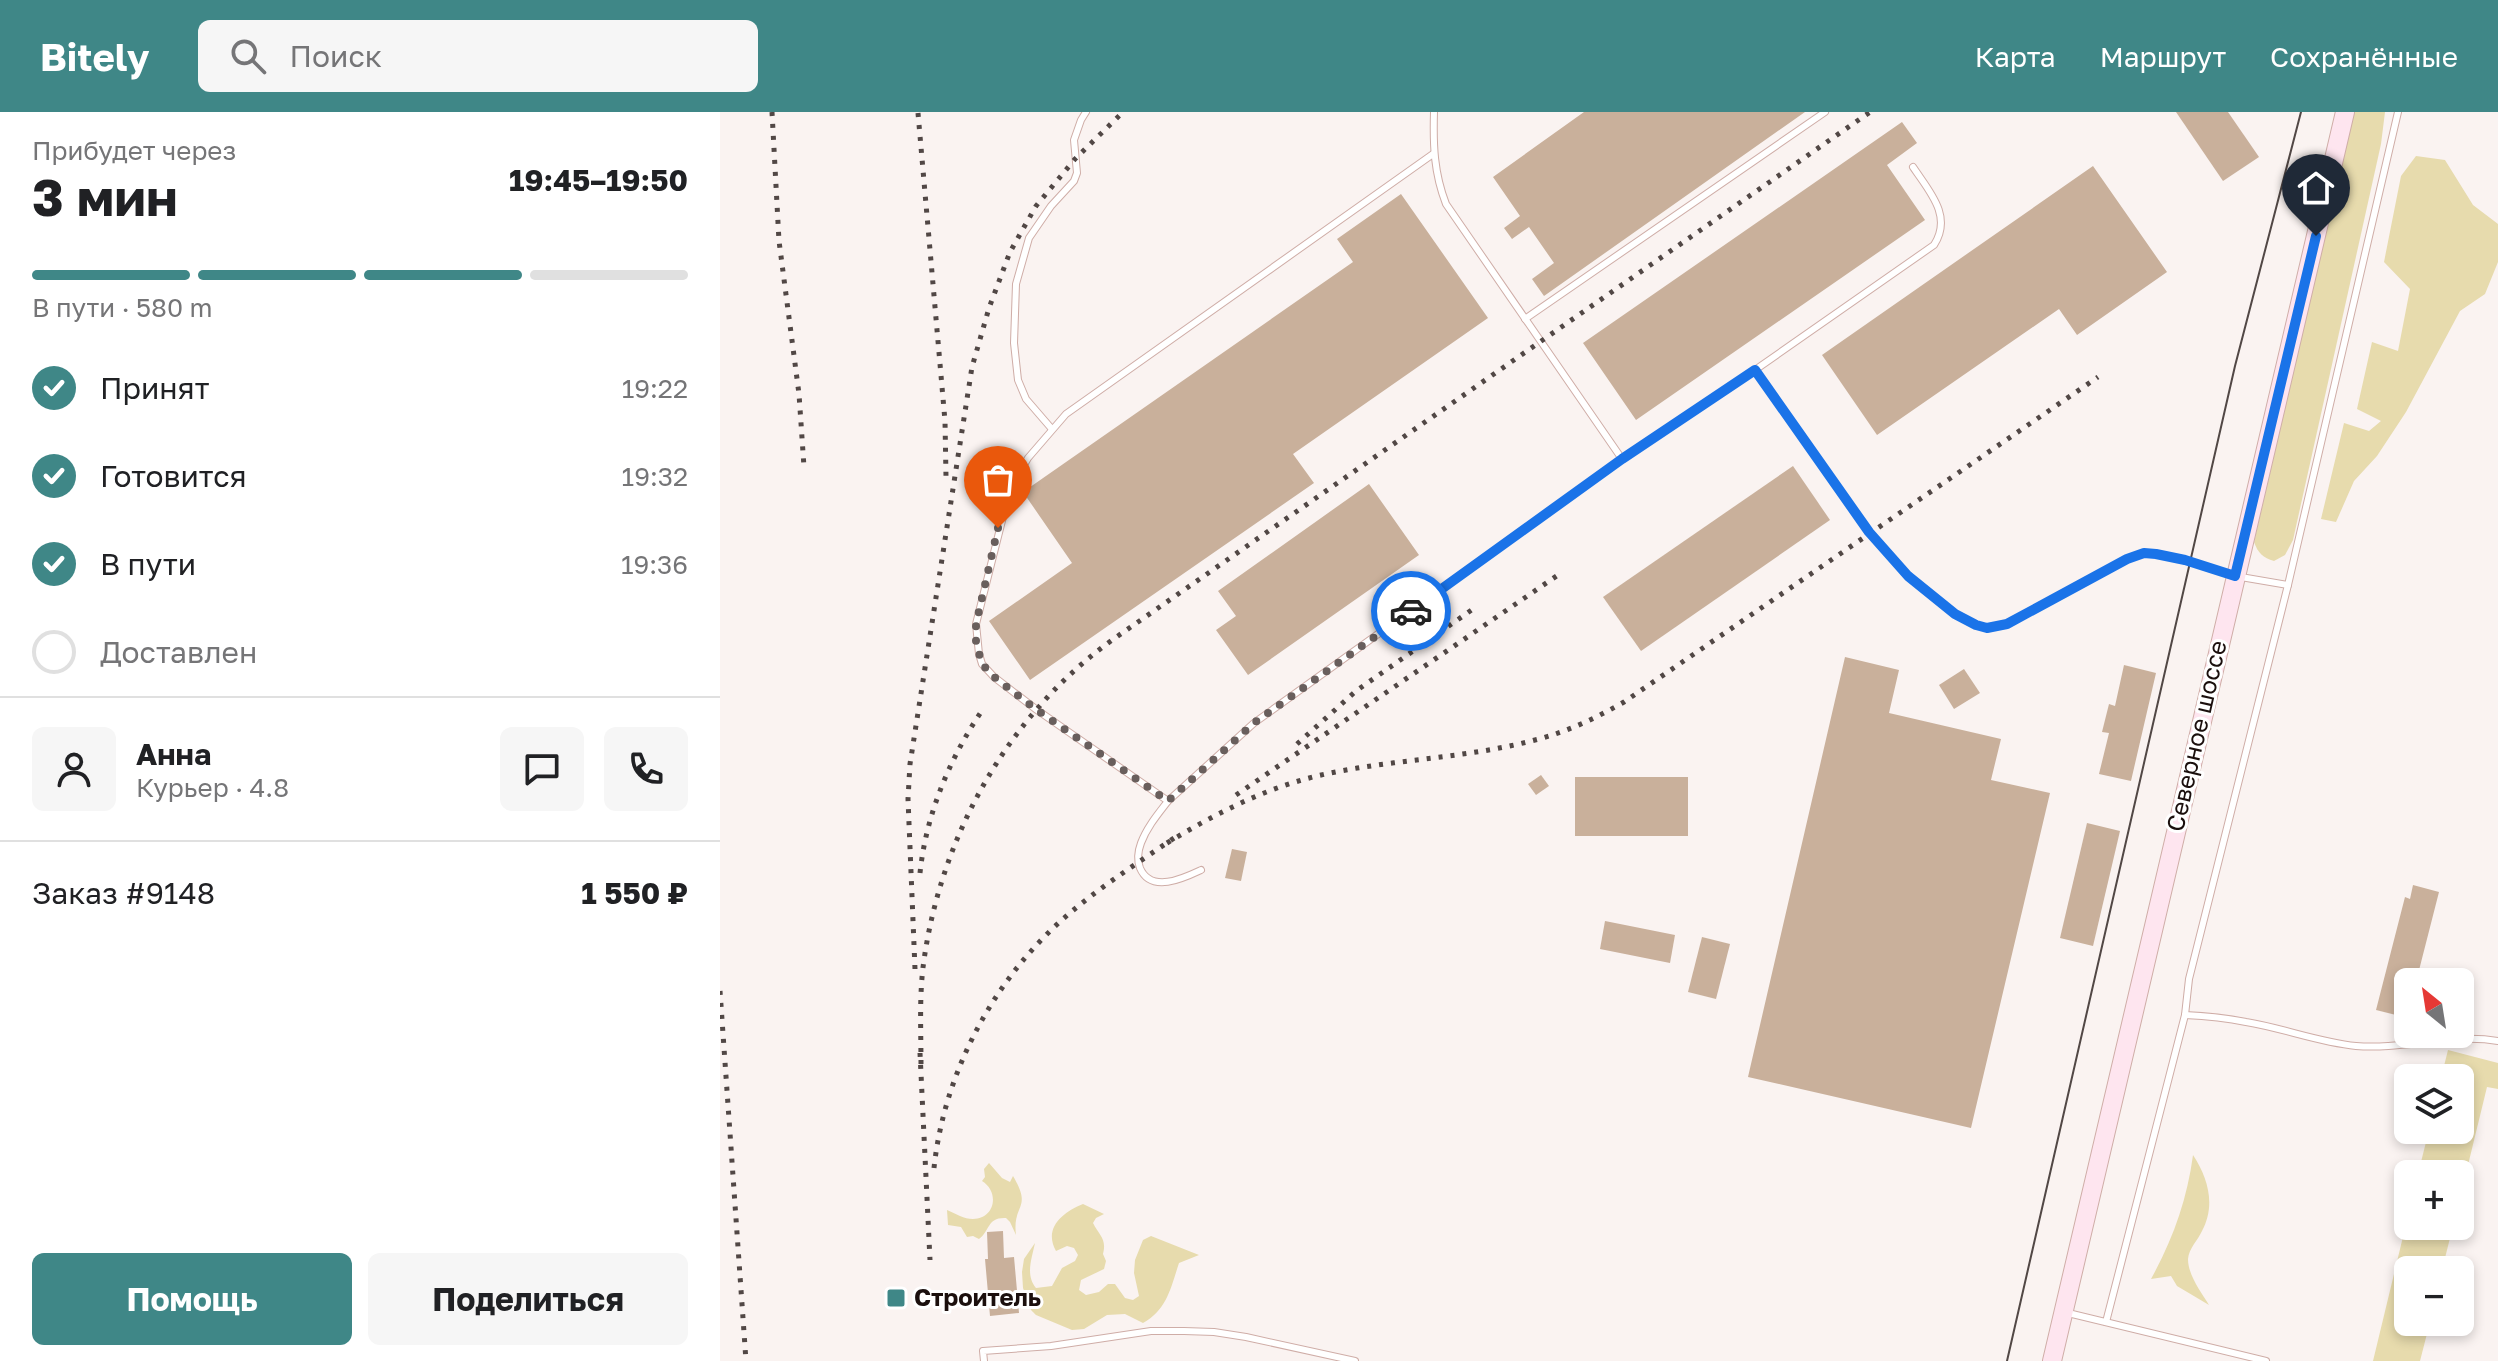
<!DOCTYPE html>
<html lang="ru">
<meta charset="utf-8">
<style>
:root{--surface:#fff;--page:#f6f6f6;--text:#202124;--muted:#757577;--line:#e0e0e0;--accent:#3f8787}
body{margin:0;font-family:"Golos Text",sans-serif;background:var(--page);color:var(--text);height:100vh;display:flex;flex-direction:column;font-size:30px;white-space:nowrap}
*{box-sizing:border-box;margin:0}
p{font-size:26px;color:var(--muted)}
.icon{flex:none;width:44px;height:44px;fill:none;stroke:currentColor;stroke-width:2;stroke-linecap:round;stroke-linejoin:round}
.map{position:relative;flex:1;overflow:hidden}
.drawer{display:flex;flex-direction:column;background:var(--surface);width:720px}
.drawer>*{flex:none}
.needle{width:52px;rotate:330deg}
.controls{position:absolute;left:1674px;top:856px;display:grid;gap:16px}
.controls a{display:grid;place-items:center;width:80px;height:80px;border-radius:12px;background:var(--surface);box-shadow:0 4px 12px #0003;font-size:40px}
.pin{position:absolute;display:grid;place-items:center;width:68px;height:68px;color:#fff;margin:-82px -34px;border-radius:50% 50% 50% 0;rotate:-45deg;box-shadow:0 0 8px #0007}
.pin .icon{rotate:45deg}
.courier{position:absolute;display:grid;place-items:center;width:80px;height:80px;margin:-40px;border:6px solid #1a73e8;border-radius:50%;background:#fff;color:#222;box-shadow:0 2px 10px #0007}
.overview em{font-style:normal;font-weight:700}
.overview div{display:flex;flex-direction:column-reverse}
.overview{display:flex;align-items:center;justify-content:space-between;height:136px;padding:0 32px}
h1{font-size:52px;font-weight:700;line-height:60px}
.bar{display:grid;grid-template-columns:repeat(4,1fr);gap:12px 8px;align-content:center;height:96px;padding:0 32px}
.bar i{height:10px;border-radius:6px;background:var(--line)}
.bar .on{background:var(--accent)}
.bar p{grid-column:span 4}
.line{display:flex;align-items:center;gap:20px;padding:0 32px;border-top:2px solid var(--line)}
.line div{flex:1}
.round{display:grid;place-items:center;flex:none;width:84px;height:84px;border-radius:12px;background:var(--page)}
ol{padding:0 32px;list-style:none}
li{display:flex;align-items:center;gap:24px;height:88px}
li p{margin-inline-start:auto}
li .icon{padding:8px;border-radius:50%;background:var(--accent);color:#fff;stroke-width:4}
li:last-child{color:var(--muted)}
li i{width:44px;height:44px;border:4px solid var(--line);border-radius:50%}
.cta{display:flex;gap:16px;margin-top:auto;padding:16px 32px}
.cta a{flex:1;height:92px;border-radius:12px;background:var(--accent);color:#fff;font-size:32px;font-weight:700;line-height:92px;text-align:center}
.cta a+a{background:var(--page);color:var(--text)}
header{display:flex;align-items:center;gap:48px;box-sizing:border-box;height:112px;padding:0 40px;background:var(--accent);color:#fff}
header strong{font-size:38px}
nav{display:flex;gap:44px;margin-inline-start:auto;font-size:28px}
.search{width:560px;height:72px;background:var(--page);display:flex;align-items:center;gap:20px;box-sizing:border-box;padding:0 28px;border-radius:12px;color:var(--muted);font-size:30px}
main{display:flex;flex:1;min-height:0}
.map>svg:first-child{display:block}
</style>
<header>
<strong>Bitely</strong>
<div class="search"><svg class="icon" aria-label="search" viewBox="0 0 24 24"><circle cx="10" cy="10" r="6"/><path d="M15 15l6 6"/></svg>Поиск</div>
<nav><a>Карта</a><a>Маршрут</a><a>Сохранённые</a></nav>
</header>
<main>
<section class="drawer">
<div class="overview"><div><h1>3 мин</h1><p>Прибудет через</p></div><em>19:45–19:50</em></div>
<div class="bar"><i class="on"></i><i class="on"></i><i class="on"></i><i></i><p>В пути · 580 m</p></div>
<ol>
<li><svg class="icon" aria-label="check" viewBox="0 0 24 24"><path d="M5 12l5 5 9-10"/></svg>Принят<p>19:22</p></li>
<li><svg class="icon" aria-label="check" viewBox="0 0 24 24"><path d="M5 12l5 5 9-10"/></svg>Готовится<p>19:32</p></li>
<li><svg class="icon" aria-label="check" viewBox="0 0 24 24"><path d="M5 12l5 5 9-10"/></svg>В пути<p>19:36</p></li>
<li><i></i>Доставлен</li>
</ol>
<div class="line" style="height:144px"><a class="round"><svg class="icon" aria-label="person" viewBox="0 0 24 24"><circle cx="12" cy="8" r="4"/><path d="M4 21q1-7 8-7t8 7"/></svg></a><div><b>Анна</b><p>Курьер · 4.8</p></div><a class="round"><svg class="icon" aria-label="chat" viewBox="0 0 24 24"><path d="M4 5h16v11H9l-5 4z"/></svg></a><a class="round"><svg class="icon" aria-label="phone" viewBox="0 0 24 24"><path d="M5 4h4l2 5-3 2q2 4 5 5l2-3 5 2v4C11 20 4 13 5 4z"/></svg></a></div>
<div class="line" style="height:104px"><div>Заказ #9148</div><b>1 550 ₽</b></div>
<div class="cta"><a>Помощь</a><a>Поделиться</a></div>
</section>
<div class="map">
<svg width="1778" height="1249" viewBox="0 0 1778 1249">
<rect width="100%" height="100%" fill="#faf3f1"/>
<g fill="#e7dbad">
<path d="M1634,0H1665L1661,32L1573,428L1565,443L1554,449C1543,446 1538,441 1534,430Z"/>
<polygon points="1696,44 1725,48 1753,93 1778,112 1778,150 1765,182 1740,199 1686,300 1657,344 1634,369 1616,410 1601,407 1624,311 1649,319 1661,309 1637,297 1652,230 1678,239 1690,177 1664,150 1681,64"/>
<polygon points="1728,938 1778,951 1778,977 1767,975 1740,1086 1740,1062 1698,1062 1709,1018 1740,1018 1740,966 1721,966"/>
<path d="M1473,1043C1488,1066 1496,1093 1482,1119C1478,1128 1469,1136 1468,1147C1468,1163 1481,1180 1489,1193L1457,1174L1451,1164L1431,1167C1453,1127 1467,1088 1473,1043Z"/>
<path d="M269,1051L282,1066L290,1070L293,1064C313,1098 292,1091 296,1123L290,1110L286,1106C267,1105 270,1119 259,1127L253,1124L247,1125L241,1115L228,1113L227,1098C236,1102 244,1107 253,1107C275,1107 280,1080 262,1069L265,1065L264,1057Z"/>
<path d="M363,1092L384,1102L376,1106L373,1111C379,1123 387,1127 383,1142L386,1149L384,1157L361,1168L359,1178L366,1183L379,1180L388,1172H395L405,1186L413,1188L419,1184L414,1161L415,1148L423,1128L431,1124L479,1143L459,1151C451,1175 447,1198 423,1211L405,1202L387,1203L364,1217L352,1218L316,1203L311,1198L303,1176L302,1160L304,1147L315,1131C312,1146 305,1163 316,1176L332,1174L342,1156L355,1149L358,1143L354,1136L347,1134L336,1139C323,1116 343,1100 363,1092Z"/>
<polygon points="1688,1104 1688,1114 1733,1114 1722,1158 1688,1158 1688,1210 1710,1210 1700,1249 1653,1249"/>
</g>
<g fill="#c9b09b">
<polygon points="864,0 1085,0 824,184 812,167 834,151 809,115 792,127 784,116 800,104 773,65"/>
<polygon points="1456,0 1508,0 1539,45 1503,69"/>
<polygon points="1182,10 1197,31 1167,53 1205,108 916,308 863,231"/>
<polygon points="1373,54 1447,160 1357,223 1339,197 1157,323 1102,243"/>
<polygon points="681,82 768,206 573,342 594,371 310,568 269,509 352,451 303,380 633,150 617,127"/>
<polygon points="1073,354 1110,408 921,539 883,485"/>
<polygon points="649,372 699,443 528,563 496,518 516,504 498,479"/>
<polygon points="1125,545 1179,558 1169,601 1281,627 1271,668 1330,681 1251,1016 1028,965"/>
<polygon points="1404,553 1436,561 1411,669 1379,662 1389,621 1382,620 1389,592 1395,594"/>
<polygon points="1244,557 1260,581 1234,597 1219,573"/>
<polygon points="821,663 829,674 816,683 808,672"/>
<rect x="855" y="665" width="113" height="59"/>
<polygon points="1367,711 1400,719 1373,834 1340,826"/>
<polygon points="512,737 527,740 521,769 505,766"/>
<polygon points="1693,773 1719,780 1696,870 1688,870 1688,906 1656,898 1685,785 1690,787"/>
<polygon points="885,809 955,823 950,851 880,837"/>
<polygon points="982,825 1010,832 996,887 968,880"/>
<polygon points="283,1119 284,1146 294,1145 299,1201 270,1204 265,1147 268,1147 267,1120"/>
</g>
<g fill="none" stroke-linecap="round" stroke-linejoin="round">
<defs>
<g id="lane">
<path d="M714,0C713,33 714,61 726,92L902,347"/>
<polyline points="713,42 346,302 308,346 290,377 256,512 259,542 262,552 274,565 317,598 448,689 534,611 902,347 1035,258 1149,420 1188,464 1235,502 1256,513 1267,516 1287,512 1407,447 1424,441 1436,442 1465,448 1515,464 1568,473"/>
<polyline points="805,207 1105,0"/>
<path d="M1035,258L1214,133C1233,104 1209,79 1193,55"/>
<polyline points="331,316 306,287 298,268 294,231 296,172 309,126 331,94 354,69 357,61 354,28 361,8 366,0"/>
<path d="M448,689C438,702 427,715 421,731C418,739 417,748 420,756C431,782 464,766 481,758"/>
<path d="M1465,903C1485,904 1506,906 1526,910C1563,916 1598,930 1636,934C1683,938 1731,921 1778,929"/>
<polyline points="1348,1201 1546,1249"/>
<polyline points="1386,1210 1465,903 1469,867 1568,473 1678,0"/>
<polyline points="264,1249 263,1239 331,1234 431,1219 464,1219 494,1220 526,1225 635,1249"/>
</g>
<polyline id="secondary" points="1332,1249 1625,0"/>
</defs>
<use href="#lane" stroke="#cfada7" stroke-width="8"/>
<use href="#secondary" stroke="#cfada7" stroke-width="20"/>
<use href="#lane" stroke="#fff" stroke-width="6"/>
<use href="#secondary" stroke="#fee5ef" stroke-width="18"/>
<polyline stroke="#514745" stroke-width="2" points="1287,1249 1515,254 1581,0"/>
<g stroke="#514745" stroke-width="5" stroke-dasharray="4 8" stroke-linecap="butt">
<polyline points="52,0 59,129 79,282 84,355"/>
<polyline points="198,1 225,309 226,365"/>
<polyline points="577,632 636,579 753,497"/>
<polyline points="516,683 841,461"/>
<path d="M447,731C495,702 543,677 597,664C669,647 744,647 815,628C847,620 876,606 904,590L1378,265"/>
<path d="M200,761C206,703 229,648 261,600"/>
<polyline points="195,857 188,687 190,652 252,255 269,196 290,140 316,94 355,47 403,0"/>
<polyline points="0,879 26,1249"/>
<polyline points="200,941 210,1148"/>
<path d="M201,952C201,917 199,882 204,848C222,721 290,600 395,526L1150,0"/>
<path d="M214,1056C224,962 272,870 343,807C378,776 418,751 457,724"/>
</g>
</g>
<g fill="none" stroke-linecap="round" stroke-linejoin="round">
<polyline stroke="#695f5d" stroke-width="8" stroke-dasharray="0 14.4" points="278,416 256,512 256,530 262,552 274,565 317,598 448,689 534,611 691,499"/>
<polyline stroke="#1a73e8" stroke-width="10" points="691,499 902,347 1035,258 1149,420 1188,464 1235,502 1256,513 1267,516 1287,512 1407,447 1424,441 1436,442 1465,448 1515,464 1596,124"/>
</g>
<rect fill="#3f8787" stroke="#fff" stroke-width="3" x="166" y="1176" width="20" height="20" rx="4"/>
<g text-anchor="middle" stroke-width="6" stroke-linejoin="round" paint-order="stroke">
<g font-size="24" fill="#1b0f0d" stroke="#fff">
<text transform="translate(1477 624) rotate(-77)" y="8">Северное шоссе</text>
</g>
<g font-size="24" font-weight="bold" fill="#1b0f0d" stroke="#fff" text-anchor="start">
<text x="194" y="1194">Строитель</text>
</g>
</g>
</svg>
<div class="controls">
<a><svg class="needle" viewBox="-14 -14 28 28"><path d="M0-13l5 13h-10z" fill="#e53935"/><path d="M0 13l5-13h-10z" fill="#757577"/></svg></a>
<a><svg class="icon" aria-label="layers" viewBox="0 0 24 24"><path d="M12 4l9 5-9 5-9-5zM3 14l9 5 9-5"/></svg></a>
<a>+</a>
<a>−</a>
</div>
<div class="pin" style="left:278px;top:416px;background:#ea580c"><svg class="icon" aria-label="bag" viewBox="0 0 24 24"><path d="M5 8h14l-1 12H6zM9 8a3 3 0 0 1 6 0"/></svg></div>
<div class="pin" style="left:1596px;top:124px;background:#1f2937"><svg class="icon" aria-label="home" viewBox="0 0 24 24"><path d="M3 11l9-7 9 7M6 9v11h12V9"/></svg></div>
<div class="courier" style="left:691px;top:499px"><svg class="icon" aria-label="car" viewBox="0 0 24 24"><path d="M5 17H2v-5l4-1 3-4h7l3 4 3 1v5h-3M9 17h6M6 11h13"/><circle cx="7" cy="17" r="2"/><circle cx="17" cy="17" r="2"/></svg></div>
</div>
</main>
